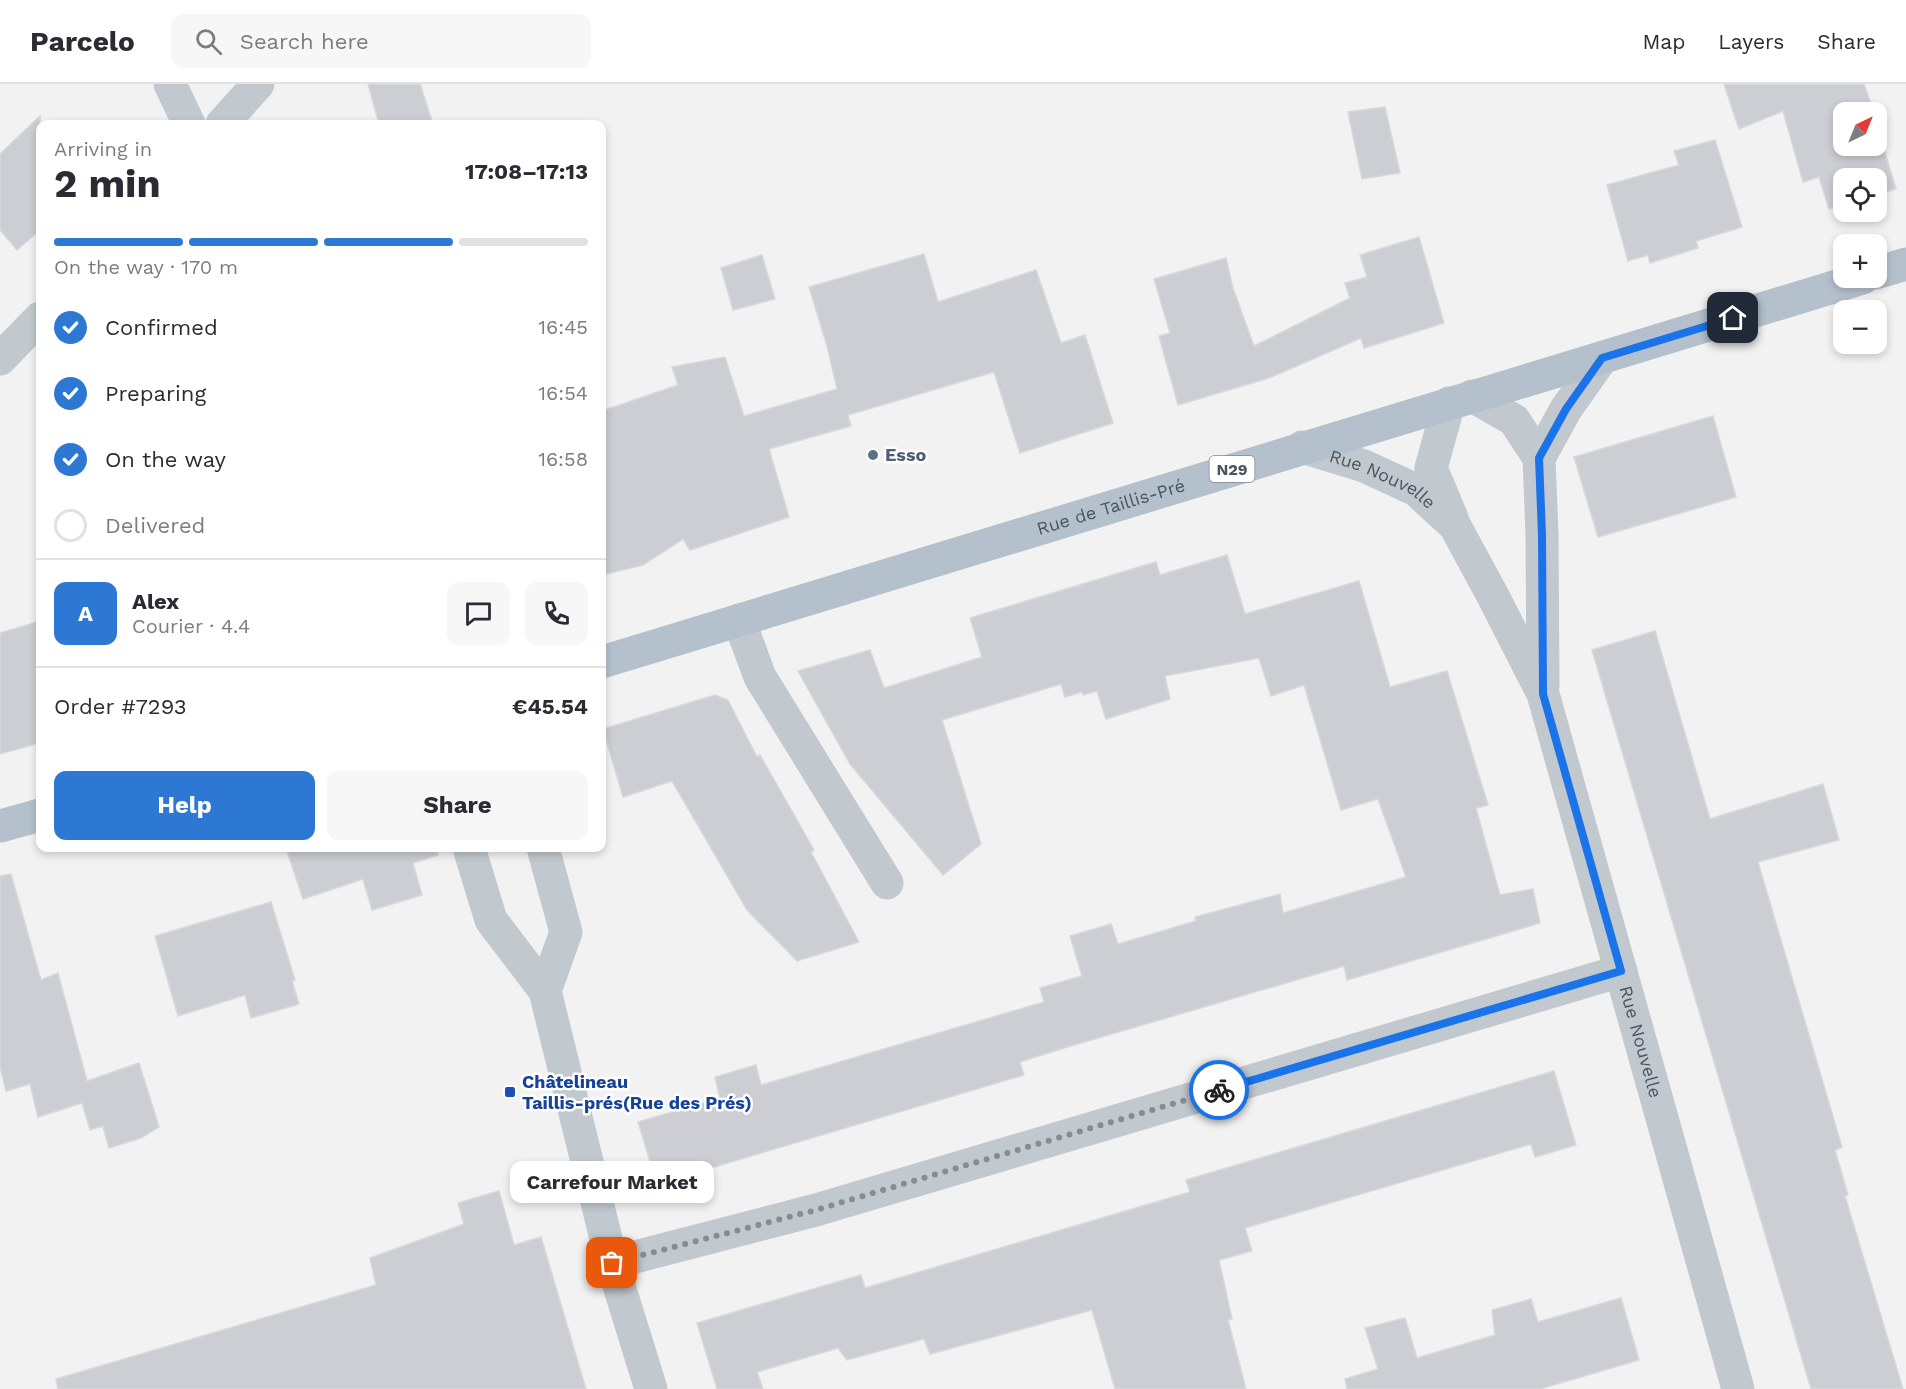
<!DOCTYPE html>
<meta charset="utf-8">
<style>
:root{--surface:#fff;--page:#f7f7f7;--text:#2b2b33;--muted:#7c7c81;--line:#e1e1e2;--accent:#2d78d2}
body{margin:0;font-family:"Work Sans",sans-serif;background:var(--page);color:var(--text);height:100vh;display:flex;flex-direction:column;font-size:22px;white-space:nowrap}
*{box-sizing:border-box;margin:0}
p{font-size:20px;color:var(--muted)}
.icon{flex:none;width:33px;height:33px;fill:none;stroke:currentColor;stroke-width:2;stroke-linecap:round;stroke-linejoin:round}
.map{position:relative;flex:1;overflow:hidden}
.drawer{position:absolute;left:36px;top:36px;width:570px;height:732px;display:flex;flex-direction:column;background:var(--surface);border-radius:12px;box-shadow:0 3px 9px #0003}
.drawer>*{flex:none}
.needle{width:39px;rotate:43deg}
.buttons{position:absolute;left:1833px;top:18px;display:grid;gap:12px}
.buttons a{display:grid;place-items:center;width:54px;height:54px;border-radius:12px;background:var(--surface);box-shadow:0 3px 9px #0003;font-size:30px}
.pin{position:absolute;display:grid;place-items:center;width:51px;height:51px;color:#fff;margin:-26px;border-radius:12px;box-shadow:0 3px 9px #0006}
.courier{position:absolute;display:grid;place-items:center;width:60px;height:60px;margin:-30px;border:4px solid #1a73e8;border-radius:50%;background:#fff;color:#222;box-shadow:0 2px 8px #0007}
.bubble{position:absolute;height:42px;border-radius:12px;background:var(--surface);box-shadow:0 3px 9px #0003;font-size:20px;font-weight:700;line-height:42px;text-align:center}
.headline em{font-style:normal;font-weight:700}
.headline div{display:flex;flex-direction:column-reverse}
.headline{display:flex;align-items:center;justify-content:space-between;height:102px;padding:0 18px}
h1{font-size:39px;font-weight:700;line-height:45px}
.bar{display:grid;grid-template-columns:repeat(4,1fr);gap:9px 6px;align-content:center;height:72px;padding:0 18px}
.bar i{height:8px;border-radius:4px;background:var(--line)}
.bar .active{background:var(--accent)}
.bar p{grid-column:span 4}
.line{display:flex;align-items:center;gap:15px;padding:0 18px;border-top:2px solid var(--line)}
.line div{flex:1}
.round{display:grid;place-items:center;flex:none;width:63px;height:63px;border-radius:12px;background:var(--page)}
ol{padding:0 18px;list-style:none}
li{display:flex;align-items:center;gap:18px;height:66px}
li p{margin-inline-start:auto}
li .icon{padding:6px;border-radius:50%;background:var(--accent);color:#fff;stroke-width:4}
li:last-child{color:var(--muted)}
li i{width:33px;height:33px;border:3px solid var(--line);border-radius:50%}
.primary-button{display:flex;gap:12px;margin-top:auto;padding:12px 18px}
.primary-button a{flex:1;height:69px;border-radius:12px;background:var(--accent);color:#fff;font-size:24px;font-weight:700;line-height:69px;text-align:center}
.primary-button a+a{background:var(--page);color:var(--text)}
header{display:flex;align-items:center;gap:36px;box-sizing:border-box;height:84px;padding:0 30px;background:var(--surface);border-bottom:2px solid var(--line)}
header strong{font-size:28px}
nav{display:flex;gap:33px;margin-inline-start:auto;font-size:21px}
.search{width:420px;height:54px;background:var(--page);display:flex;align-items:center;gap:15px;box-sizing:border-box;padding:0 21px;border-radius:12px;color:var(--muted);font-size:22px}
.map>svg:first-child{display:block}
</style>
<header>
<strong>Parcelo</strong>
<div class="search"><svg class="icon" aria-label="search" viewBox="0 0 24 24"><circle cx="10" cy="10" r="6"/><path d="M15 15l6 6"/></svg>Search here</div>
<nav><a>Map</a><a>Layers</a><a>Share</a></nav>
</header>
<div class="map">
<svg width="1906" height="1305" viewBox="0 0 1906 1305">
<rect width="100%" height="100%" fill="#f3f2f2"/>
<g fill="#ccced3" stroke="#d6d8dc" stroke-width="1.5">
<polygon points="368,0 420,0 433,40 379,40"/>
<polygon points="1724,0 1864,0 1874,28 1844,28 1844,62 1876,62 1876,39 1896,105 1876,111 1876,94 1844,94 1844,121 1829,125 1819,93 1803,98 1783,27 1739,45"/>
<polygon points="1385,23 1400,89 1362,95 1348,28"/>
<polygon points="40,32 40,146 17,166 0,146 0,70"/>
<polygon points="1715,56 1742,143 1696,157 1698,164 1650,179 1648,171 1628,177 1607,101 1679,81 1674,67"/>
<polygon points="1419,153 1444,239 1364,264 1361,254 1269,294 1178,321 1159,252 1170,249 1154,195 1226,174 1233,204 1254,262 1350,214 1345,199 1367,193 1360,171"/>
<polygon points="924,170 938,218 1036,186 1061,259 1085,251 1113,339 1020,369 994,288 848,331 851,342 769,365 789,433 690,466 683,455 643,481 602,491 602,327 678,301 672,283 725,273 744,332 837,305 827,262 809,203"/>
<polygon points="762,171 775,215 733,226 721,184"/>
<polygon points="1713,332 1736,413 1598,453 1574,373"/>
<polygon points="1227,471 1245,530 1359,497 1390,603 1447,587 1488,721 1476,724 1500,811 1533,805 1540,839 1347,896 1344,882 1064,964 1020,978 1024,991 657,1100 638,1038 720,1014 715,993 756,981 761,1001 1044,918 1040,904 1082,892 1070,852 1111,840 1118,860 1196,837 1195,833 1280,810 1283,829 1406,793 1378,715 1341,726 1304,601 1271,612 1259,574 1165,592 1170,615 1106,635 1097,607 1083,611 1082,608 1065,613 1061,600 942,636 981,760 943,791 850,680 798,587 870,566 884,604 982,573 970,534 1156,478 1160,491"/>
<polygon points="40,537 40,659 0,670 0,549"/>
<polygon points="1655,547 1710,735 1823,700 1839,756 1758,778 1842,1063 1835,1066 1848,1111 1845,1112 1903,1305 1811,1305 1592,566"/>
<polygon points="715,611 728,616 757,673 760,671 814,766 811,768 859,858 797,877 747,826 672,697 623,713 603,645"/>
<polygon points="286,764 436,764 438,771 413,779 422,811 372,826 363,795 303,815"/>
<polygon points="11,790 41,896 58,889 87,997 139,979 159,1043 141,1054 109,1064 103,1042 90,1046 82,1019 38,1033 30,1000 6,1007 0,983 0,792"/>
<polygon points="271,818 295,896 292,897 299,920 251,934 245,911 178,932 155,852"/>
<polygon points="1554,987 1576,1061 1535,1073 1531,1060 1245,1144 1252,1167 1219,1176 1232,1235 1228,1236 1246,1305 1115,1305 1092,1226 930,1270 924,1255 847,1276 838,1264 757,1288 763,1305 717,1305 697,1239 861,1191 865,1204 1190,1108 1186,1096"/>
<polygon points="499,1107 514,1161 541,1153 586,1305 58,1305 56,1295 376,1201 370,1174 464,1140 458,1119"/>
<polygon points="1621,1214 1639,1276 1540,1305 1347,1305 1345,1295 1378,1285 1365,1244 1405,1234 1417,1274 1495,1251 1492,1226 1531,1215 1538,1238"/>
</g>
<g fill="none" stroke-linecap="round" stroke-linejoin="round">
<g stroke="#c1c9ce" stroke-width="33">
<polyline points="170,0 189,40"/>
<polyline points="222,40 258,0"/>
<polyline points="0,275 40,234"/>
<polyline points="1472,312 1514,336 1539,374"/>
<polyline points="1449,319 1431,384 1452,434"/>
<path id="s1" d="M1302,363L1364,382L1416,406L1455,442L1494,514L1543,610L1738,1305"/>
<polyline points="739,536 760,593 887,799"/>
<polyline points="1543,602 1542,451 1539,374 1566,325 1602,274"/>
<polyline points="469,764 491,836 545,907 612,1179 651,1305"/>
<polyline points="543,764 566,848 545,907"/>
<polyline points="612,1179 816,1126 1621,887"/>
</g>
<g stroke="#b4c1cd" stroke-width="33">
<polyline points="1876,189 1906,180"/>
<path id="s2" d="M602,578L1863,194"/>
<polyline points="0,742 40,731"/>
</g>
</g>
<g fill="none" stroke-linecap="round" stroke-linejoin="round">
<polyline stroke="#868c91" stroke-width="6" stroke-dasharray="0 10.8" points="612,1179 816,1126 1219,1006"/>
<polyline stroke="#1a73e8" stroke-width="8" points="1219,1006 1621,887 1543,610 1542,451 1539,374 1566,325 1602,274 1733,234"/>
</g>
<circle fill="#5c6f8a" stroke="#fff" stroke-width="2" cx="873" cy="371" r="6"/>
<rect fill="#1a4fb4" stroke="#fff" stroke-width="2" x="504" y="1002" width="12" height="12" rx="3"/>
<g text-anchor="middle" stroke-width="5" stroke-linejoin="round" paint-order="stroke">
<rect fill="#fff" stroke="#81888e" stroke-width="1.5" x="1209.5" y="372" width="45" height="26" rx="4.5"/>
<g font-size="16" font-weight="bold" fill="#4b555d">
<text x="1232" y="391">N29</text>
</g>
<g font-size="18" font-weight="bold" fill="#4e5e75" stroke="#fff" text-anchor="start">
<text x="885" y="377">Esso</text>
</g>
<g font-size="18" fill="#4b555d" stroke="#fff">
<text dy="6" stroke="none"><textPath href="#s1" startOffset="87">Rue Nouvelle</textPath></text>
<text dy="6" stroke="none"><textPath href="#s2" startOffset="532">Rue de Taillis-Pré</textPath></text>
<text dy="6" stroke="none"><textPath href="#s1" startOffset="726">Rue Nouvelle</textPath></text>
</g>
<g font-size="18" font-weight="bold" fill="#164399" stroke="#fff" text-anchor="start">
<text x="522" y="1004">Châtelineau<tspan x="522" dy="21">Taillis-prés(Rue des Prés)</tspan></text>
</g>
</g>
</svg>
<div class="buttons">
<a><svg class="needle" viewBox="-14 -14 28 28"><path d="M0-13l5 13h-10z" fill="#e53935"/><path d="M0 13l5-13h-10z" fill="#7c7c81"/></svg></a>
<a><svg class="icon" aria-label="locate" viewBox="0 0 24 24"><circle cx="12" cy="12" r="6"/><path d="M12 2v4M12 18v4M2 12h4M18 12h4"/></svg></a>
<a>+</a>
<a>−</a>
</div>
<div class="pin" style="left:612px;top:1179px;background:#ea580c"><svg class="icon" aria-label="bag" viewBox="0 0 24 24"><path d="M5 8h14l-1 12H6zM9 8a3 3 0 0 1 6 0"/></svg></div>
<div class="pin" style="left:1733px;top:234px;background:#1f2937"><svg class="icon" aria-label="home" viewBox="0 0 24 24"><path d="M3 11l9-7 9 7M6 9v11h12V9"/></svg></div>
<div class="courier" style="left:1219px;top:1006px"><svg class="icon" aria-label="bike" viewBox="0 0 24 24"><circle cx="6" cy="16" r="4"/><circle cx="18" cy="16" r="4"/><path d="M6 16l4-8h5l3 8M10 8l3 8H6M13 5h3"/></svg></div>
<div class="bubble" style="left:510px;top:1077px;width:204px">Carrefour Market</div>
<section class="drawer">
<div class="headline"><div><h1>2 min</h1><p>Arriving in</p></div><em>17:08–17:13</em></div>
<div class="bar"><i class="active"></i><i class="active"></i><i class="active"></i><i></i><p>On the way · 170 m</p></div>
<ol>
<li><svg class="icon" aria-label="check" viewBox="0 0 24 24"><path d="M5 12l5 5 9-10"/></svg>Confirmed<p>16:45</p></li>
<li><svg class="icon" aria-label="check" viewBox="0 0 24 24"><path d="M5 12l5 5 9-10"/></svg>Preparing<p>16:54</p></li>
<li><svg class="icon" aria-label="check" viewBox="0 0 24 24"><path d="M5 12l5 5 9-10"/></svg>On the way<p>16:58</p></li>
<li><i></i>Delivered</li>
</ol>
<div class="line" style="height:108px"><b class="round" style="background:var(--accent);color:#fff">A</b><div><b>Alex</b><p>Courier · 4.4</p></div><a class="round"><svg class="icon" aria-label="chat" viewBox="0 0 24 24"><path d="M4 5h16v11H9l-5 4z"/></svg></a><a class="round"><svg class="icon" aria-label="phone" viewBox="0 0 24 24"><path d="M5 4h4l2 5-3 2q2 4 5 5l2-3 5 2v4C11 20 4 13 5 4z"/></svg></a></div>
<div class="line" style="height:78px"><div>Order #7293</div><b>€45.54</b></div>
<div class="primary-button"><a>Help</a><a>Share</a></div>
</section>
</div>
